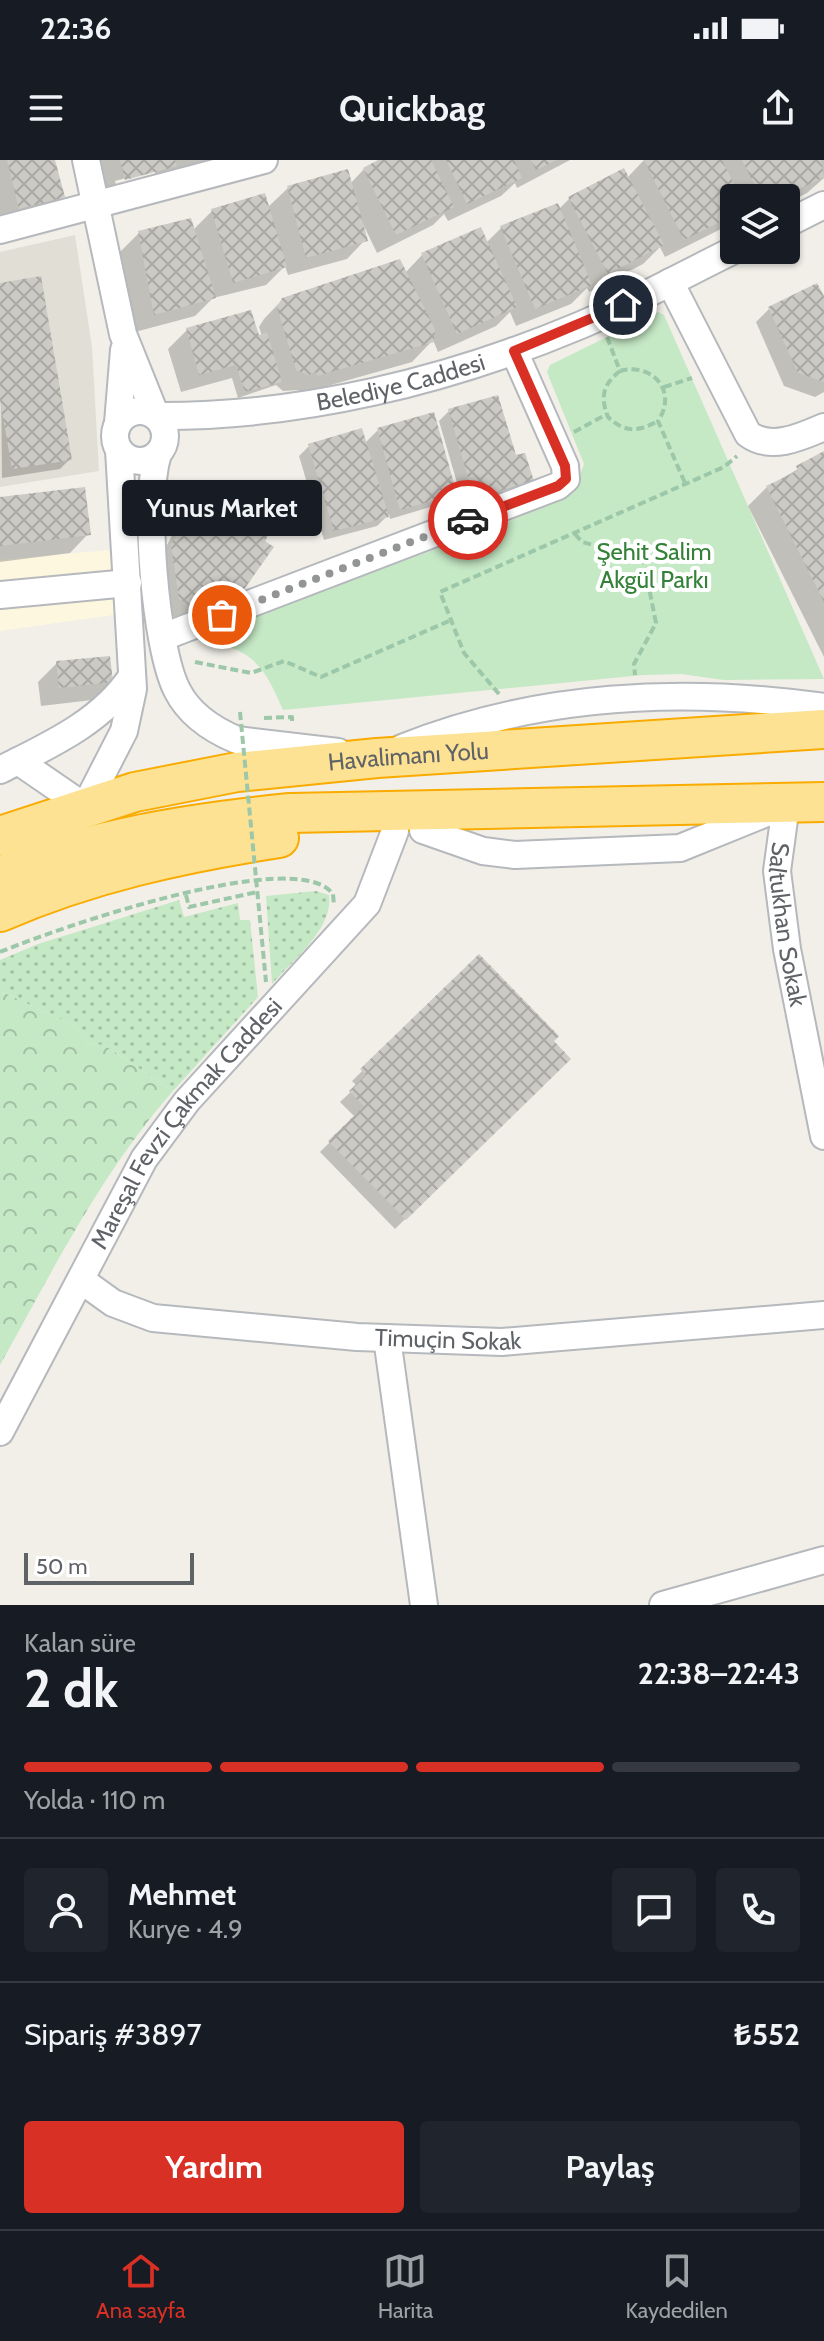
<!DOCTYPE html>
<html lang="tr">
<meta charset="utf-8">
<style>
:root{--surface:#171b24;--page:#20242c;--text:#f1f3f6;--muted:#9ea1a6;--line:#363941;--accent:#d93025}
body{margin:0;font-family:Cabin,sans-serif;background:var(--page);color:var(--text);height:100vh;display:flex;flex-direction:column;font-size:30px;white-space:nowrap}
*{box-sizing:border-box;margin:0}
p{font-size:26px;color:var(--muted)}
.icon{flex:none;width:44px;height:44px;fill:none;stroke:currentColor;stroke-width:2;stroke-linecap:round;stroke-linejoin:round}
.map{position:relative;height:1445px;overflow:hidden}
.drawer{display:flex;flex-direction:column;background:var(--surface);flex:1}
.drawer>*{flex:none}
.buttons{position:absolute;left:720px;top:24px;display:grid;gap:16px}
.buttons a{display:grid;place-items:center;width:80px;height:80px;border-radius:8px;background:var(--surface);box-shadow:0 2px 6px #0004;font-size:40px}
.scale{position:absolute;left:24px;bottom:20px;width:170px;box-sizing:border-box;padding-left:8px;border:4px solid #5f6368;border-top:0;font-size:22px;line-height:28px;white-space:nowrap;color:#5f6368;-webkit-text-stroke:6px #fff;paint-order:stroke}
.pin{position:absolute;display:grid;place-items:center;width:68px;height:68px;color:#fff;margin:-34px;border:4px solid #fff;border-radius:50%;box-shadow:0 2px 8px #0007}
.courier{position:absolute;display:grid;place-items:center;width:80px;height:80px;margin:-40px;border:6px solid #d93025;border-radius:50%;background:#fff;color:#222;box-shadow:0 2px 10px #0007}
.bubble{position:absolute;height:56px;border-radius:8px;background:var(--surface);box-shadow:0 2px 6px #0004;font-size:26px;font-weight:800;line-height:56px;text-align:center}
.head em{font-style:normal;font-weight:800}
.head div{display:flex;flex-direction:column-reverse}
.head{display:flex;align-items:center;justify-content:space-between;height:136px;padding:0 24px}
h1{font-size:52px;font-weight:800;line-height:60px}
.bar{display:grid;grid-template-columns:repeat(4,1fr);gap:12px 8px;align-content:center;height:96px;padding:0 24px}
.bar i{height:10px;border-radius:6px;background:var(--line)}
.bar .selected{background:var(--accent)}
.bar p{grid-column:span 4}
.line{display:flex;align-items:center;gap:20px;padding:0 24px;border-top:2px solid var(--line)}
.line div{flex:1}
.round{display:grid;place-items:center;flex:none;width:84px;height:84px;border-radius:8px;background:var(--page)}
.primary-button{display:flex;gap:16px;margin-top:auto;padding:16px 24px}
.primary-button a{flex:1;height:92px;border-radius:8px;background:var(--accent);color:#fff;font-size:32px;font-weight:800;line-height:92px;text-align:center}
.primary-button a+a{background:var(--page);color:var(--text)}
.status{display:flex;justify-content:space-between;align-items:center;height:56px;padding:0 40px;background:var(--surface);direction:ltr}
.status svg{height:22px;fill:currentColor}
header{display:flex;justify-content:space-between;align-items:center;height:104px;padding:0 24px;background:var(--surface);font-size:36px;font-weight:800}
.dock{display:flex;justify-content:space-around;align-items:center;height:112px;border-top:2px solid var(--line);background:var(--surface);font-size:22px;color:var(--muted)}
.dock a{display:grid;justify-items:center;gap:4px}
.dock .selected{color:var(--accent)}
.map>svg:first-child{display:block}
</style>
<div class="status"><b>22:36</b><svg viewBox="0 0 49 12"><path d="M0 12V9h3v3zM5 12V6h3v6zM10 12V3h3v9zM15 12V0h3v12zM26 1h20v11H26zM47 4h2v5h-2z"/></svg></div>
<header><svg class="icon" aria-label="menu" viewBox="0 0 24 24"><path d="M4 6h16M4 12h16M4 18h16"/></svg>Quickbag<svg class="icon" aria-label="share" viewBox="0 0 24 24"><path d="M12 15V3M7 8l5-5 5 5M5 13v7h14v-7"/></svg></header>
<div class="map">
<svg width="824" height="1445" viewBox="0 0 824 1445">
<defs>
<pattern id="grass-dots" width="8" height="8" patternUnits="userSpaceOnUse" patternTransform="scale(2)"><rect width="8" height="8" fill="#c5e8c5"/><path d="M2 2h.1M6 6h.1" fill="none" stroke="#a3c0a4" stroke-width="1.8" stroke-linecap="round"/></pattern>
<pattern id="forest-crowns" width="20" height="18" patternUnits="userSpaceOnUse" patternTransform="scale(2)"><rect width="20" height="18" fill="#c5e8c5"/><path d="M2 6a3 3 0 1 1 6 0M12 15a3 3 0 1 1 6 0" fill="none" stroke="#a3c0a4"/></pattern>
<pattern id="building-cross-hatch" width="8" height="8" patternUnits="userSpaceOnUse" patternTransform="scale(2)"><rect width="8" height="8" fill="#cccac5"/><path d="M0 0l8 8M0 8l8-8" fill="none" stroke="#a9a8a4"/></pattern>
</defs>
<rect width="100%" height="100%" fill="#f1efe8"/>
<polygon fill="#fef7e0" points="109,390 120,454 0,471 0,400"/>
<polygon fill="#e1ded6" points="75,75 92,187 99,311 0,327 0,92"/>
<g fill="url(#grass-dots)">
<path d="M316,731L329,735C334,768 292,801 272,824L266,736Z"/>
<polygon points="179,740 184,757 238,743 240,760 250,760 258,837 173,931 104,885 88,884 73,865 0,831 0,800 38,784"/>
</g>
<path fill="url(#forest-crowns)" d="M0,831L73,865L88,884L104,885L173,931C101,1013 53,1110 0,1205Z"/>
<path fill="#c5e8c5" d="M658,152L664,155L824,519L724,520L681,514L643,515L283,550C271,523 262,499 232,488L224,468L506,363L574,332L584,304L547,212L550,205Z"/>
<g fill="#0003" fill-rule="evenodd">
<polygon points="0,0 53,0 63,36 44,55 0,63"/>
<path d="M96,0H227L173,16L171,9L156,24L107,38ZM155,10V14L116,25L115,21Z"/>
<polygon points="383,0 570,0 517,28 515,23 501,36 448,61 444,54 433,65 377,93 363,64 365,80 347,99 288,115 285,106 266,125 213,138 195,156 135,172 120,92 139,73 193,70 212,51 264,36 267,48 288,28 350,24 364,9"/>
<polygon points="644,0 824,0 824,18 807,33 786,44 786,38 734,38 734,58 725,67 665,97 660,87 643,104 589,132 587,128 571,144 516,166 510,152 496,166 438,192 433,180 412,202 299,234 298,230 283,231 276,225 238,238 232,218 181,232 168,189 187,170 262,176 259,167 264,159 283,139 405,113 422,95 486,83 501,68 558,50 569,39 623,11 627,18"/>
<polygon points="0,125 70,299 60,309 2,318"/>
<polygon points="824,141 824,232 815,237 784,226 756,162 769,149"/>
<polygon points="449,251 515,297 531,320 521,330 464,347 439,261"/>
<polygon points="378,270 455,333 444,343 390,359 389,354 377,366 324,380 299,296 309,286 365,283"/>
<polygon points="824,294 824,497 748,346 767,327"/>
<polygon points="217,329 244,427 229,441 189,465 166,452 159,400 183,355 197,342 203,345"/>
<polygon points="0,339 88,374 70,393 0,402"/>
<polygon points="57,503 111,522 92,540 41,546 38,522"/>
<polygon points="479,796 568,899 395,1069 320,992 355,957 340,942 357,926 352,921"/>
</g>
<g fill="url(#building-cross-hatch)">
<polygon points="7,0 55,0 65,37 19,49"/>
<polygon points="120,0 175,0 177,6 125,20"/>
<polygon points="378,0 431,0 454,47 396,75 363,8"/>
<polygon points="446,0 514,0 522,18 467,44"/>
<polygon points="531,0 557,0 536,10"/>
<polygon points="644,0 722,0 741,38 734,38 734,55 684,80"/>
<polygon points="742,0 821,0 824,17 781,38 761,38"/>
<polygon points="624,8 664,85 608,114 568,37"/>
<polygon points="348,9 368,81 306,98 287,26"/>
<polygon points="265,33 287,107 233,123 211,49"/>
<polygon points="558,43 592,125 535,149 500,66"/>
<polygon points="191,58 216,138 154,155 138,71"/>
<polygon points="481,67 517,147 457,174 421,93"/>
<polygon points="400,99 435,169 434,182 317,216 316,212 308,215 296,210 277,147 282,138"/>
<polygon points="41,116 72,300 12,309 0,240 0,123"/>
<polygon points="817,123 824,136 824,222 798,213 768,147"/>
<polygon points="251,150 259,175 267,172 282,222 245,232 236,205 199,215 186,168"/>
<polygon points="498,235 516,295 525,293 534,321 474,338 448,249"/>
<polygon points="434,252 457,334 400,350 377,268"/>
<polygon points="362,268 389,357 334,371 308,284"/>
<polygon points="824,291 824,442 766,326 798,311 796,306"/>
<polygon points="217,326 236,337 243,329 264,340 260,351 276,360 265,381 274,387 245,428 203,453 179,439 171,385 196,339 207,345"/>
<polygon points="85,327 91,375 0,386 0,337"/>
<polygon points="110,496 113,522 59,528 56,501"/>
<polygon points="479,794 559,876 554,881 571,899 406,1060 328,981 364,946 349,931 366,915 360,909"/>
</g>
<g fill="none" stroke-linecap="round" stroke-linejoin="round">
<defs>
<g id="minor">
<path id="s1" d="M86,0L123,174L156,256C301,257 448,221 581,165C633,143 683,115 734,90"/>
<polyline points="786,64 824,45"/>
<polyline points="0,70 264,0"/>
<path d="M670,122L748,274C771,291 801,277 824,267"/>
<circle cx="140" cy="276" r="25"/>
<polyline points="118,263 124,190"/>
<path d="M158,294C143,339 155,487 177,530C189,554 213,570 237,580L338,592"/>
<polyline points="0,435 128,423"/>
<polyline points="163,477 558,326 566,319 565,306 514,191"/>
<path d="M402,588C536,534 683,527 824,547"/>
<polyline points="18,601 85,647 124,571 133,529 119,290"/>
<path d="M0,610C48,586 102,562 132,516"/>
<path id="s2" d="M423,670L483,691L515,695L680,688L786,645L777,711L787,789L824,976"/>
<path id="s3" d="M81,1120L113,1143L153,1158L357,1177L502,1182L824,1155"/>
<polyline points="387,1178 424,1445"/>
<path id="s4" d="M0,1272L144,999L187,941L367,744L395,671"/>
<polyline points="663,1445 824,1400"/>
</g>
<g id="highway">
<path id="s5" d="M0,676L135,632L237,612L377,598L824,569"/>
<path d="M0,716C92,678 192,663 290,653L824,642"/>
<path d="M0,752C90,713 182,693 279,678"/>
</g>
</defs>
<use href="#minor" stroke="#b5b8bc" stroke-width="30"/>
<use href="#highway" stroke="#f9ab00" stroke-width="42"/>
<g stroke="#9cc7a9" stroke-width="4" stroke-dasharray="8 4" stroke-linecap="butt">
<path d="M607,177L620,211C653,202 678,232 658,261L685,323"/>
<path d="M620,211C603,224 600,237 608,257C625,273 638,272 658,261"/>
<polyline points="664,227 692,218"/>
<polyline points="574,272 607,254"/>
<polyline points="575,374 582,382 643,398 656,463 634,504 635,515"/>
<polyline points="195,502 251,513 284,501 321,517 449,461"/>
<polyline points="499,534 464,493 440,432 724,307 737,296"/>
<polyline points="264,558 292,557 292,564"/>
<polyline points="186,735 189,747 257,732"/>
<path d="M0,792C53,770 296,684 333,734L334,745"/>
</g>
<use href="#minor" stroke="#fff" stroke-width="26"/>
<use href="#highway" stroke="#fde293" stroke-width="38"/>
<polyline stroke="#9cc7a9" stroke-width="4" stroke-dasharray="8 4" stroke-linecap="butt" points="240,552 266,822"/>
</g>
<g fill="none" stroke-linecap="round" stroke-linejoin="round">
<polyline stroke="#929495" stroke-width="8" stroke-dasharray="0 14.4" points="222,455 468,360"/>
<polyline stroke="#d93025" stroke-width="10" points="468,360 558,326 566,319 565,306 514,191 623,145"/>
</g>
<g text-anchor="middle" stroke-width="8" stroke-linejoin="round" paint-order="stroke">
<g font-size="24" fill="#5f6368" stroke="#fff">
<text dy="8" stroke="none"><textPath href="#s1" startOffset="514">Belediye Caddesi</textPath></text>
<text dy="8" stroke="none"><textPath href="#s5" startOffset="418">Havalimanı Yolu</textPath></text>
<text dy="8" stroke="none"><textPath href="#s2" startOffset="496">Saltukhan Sokak</textPath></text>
<text dy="8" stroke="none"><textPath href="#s4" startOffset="362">Mareşal Fevzi Çakmak Caddesi</textPath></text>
<text dy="8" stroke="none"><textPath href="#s3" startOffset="378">Timuçin Sokak</textPath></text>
</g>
<g font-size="24" fill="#348238" stroke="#fff">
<text x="654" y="400">Şehit Salim<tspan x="654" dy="28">Akgül Parkı</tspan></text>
</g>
</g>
</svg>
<div class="buttons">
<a><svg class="icon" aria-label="layers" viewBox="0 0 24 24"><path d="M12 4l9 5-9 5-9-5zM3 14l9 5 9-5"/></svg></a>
</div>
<div class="scale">50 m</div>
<div class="pin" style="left:222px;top:455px;background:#ea580c"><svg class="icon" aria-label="bag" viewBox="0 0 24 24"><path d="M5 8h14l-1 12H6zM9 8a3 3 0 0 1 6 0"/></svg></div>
<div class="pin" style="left:623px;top:145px;background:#1f2937"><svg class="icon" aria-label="home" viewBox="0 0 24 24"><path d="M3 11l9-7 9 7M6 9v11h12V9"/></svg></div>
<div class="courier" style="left:468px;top:360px"><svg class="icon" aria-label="car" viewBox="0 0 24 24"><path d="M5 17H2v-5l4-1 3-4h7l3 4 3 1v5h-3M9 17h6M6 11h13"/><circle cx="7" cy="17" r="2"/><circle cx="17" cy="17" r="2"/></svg></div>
<div class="bubble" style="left:122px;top:320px;width:200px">Yunus Market</div>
</div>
<section class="drawer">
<div class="head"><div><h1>2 dk</h1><p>Kalan süre</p></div><em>22:38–22:43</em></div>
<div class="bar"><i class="selected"></i><i class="selected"></i><i class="selected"></i><i></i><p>Yolda · 110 m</p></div>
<div class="line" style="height:144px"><a class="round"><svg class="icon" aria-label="person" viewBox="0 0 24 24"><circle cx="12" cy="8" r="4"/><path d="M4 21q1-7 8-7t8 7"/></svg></a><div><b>Mehmet</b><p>Kurye · 4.9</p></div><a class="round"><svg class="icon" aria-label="chat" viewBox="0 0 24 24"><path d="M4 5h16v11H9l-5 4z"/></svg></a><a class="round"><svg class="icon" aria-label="phone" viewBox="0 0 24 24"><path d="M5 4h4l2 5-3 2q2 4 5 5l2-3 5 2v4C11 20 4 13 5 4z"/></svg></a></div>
<div class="line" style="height:104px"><div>Sipariş #3897</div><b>₺552</b></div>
<div class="primary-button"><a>Yardım</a><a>Paylaş</a></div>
</section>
<nav class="dock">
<a class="selected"><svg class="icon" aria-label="home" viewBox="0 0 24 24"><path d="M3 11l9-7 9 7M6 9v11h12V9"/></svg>Ana sayfa</a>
<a><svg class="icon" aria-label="map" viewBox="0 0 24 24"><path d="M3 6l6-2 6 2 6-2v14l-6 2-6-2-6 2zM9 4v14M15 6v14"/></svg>Harita</a>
<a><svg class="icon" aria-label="saved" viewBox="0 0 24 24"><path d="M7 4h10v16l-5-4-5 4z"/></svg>Kaydedilen</a>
</nav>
